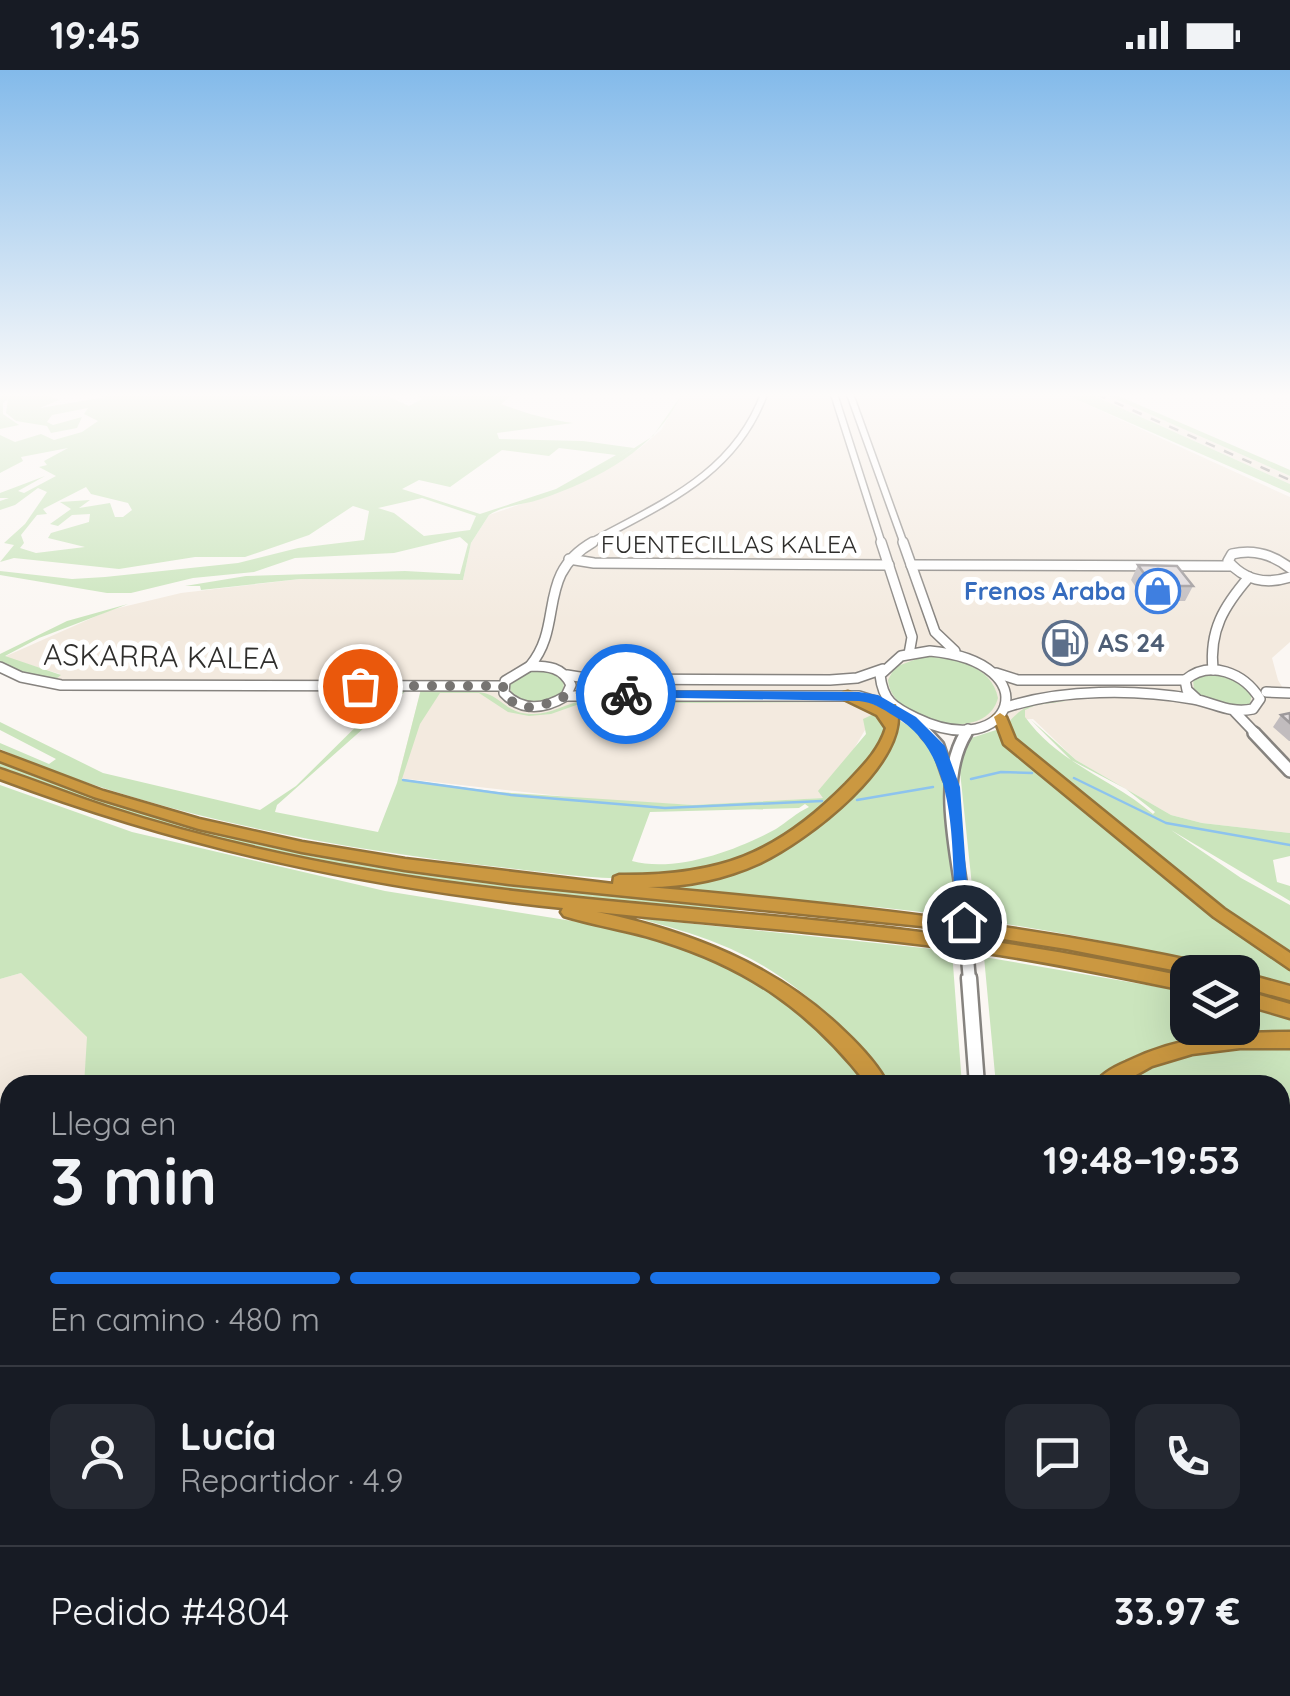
<!DOCTYPE html>
<html lang="es">
<meta charset="utf-8">
<style>
:root{--surface:#171b24;--page:#242831;--text:#f1f3f6;--muted:#9ea1a6;--line:#363941;--accent:#1a73e8}
body{margin:0;font-family:Quicksand,sans-serif;background:var(--page);color:var(--text);height:100vh;display:flex;flex-direction:column;font-size:38px;white-space:nowrap}
*{box-sizing:border-box;margin:0}
p{font-size:32px;color:var(--muted)}
.icon{flex:none;width:55px;height:55px;fill:none;stroke:currentColor;stroke-width:2;stroke-linecap:round;stroke-linejoin:round}
.map{position:relative;flex:1;overflow:hidden}
.drawer{position:absolute;left:0px;top:1005px;width:1290px;height:622px;display:flex;flex-direction:column;background:var(--surface);border-radius:30px 30px 0 0;box-shadow:0 10px 40px #0002}
.drawer>*{flex:none}
.buttons{position:absolute;left:1170px;top:885px;display:grid;gap:20px}
.buttons a{display:grid;place-items:center;width:90px;height:90px;border-radius:20px;background:var(--surface);box-shadow:0 10px 40px #0002;font-size:50px}
.pin{position:absolute;display:grid;place-items:center;width:85px;height:85px;color:#fff;margin:-42px;border:5px solid #fff;border-radius:50%;box-shadow:0 2px 10px #0007}
.courier{position:absolute;display:grid;place-items:center;width:100px;height:100px;margin:-50px;border:8px solid #1a73e8;border-radius:50%;background:#fff;color:#222;box-shadow:0 2px 12px #0007}
.overview em{font-style:normal;font-weight:800}
.overview div{display:flex;flex-direction:column-reverse}
.overview{display:flex;align-items:center;justify-content:space-between;height:170px;padding:0 50px}
h1{font-size:65px;font-weight:800;line-height:75px}
.bar{display:grid;grid-template-columns:repeat(4,1fr);gap:15px 10px;align-content:center;height:120px;padding:0 50px}
.bar i{height:12px;border-radius:8px;background:var(--line)}
.bar .on{background:var(--accent)}
.bar p{grid-column:span 4}
.line{display:flex;align-items:center;gap:25px;padding:0 50px;border-top:2px solid var(--line)}
.line div{flex:1}
.round{display:grid;place-items:center;flex:none;width:105px;height:105px;border-radius:20px;background:var(--page)}
.status{display:flex;justify-content:space-between;align-items:center;height:70px;padding:0 50px;background:var(--surface);direction:ltr}
.status svg{height:28px;fill:currentColor}
.map>svg:first-child{display:block}
</style>
<div class="status"><b>19:45</b><svg viewBox="0 0 49 12"><path d="M0 12V9h3v3zM5 12V6h3v6zM10 12V3h3v9zM15 12V0h3v12zM26 1h20v11H26zM47 4h2v5h-2z"/></svg></div>
<div class="map">
<svg width="1290" height="1626" viewBox="0 0 1290 1626">
<rect width="100%" height="100%" fill="#fbf7f3"/>
<g fill="#f3eadf">
<polygon points="682,324 1064,324 1290,427 1290,572 1272,588 1278,610 1290,630 1290,763 1202,753 1171,745 1076,690 1033,649 1010,650 979,665 956,666 932,663 875,643 825,728 693,735 597,730 398,708 421,620 72,619 48,617 60,604 4,587 110,540 181,523 300,509 463,510 471,473 489,445 560,421 639,379 661,360"/>
<polygon points="1090,324 1104,324 1290,406 1290,414"/>
<polygon points="21,903 88,967 84,1015 10,1015 10,1618 1280,1618 1280,1196 1290,1198 1290,1626 0,1626 0,909"/>
</g>
<g fill="#cbe5bd" fill-rule="evenodd">
<path d="M0,324H44L59,330L40,338L106,327L81,324H391L390,327L409,336L422,329L413,324H514L501,334C525,343 548,350 573,353L497,363L499,369L583,371L634,378L614,391L653,366L682,324C655,380 599,409 541,429C524,435 504,435 489,445L471,473L463,510L300,509L201,520L200,516H185L246,506L405,501L460,504L468,474L460,467L394,483L295,488L254,502L193,508L131,523H107L0,505V501L72,509L105,507L238,493L298,478L364,470L369,441L353,436L309,465L245,487H195L119,499L14,488L0,492L14,475L4,473L25,454L47,422L38,418L15,435L0,440V431L9,428H0V423L45,406L18,421L24,423L56,406L39,397L47,395L44,391L68,378L21,387L23,391L0,403V365L15,372L41,364L54,370L82,362L98,351L84,344L88,338L52,345L47,352L53,355L82,347L77,358L51,363L47,356L16,351L6,343L8,329L3,333V344L19,355L0,359ZM559,378L616,385L556,419L480,444L402,419L419,410L450,417L502,380L549,386ZM86,417L91,424L128,433L132,440L123,447H115L110,433L79,438L90,430L60,432L71,439L50,454L58,456L72,445L90,444L89,452L51,463L48,468L85,477L36,483L20,478L24,473L21,465L37,445L47,444L43,439ZM422,428L476,446L470,460L424,466L394,443L378,438Z"/>
<polygon points="1064,324 1090,324 1290,414 1290,423"/>
<polygon points="1104,324 1114,324 1290,400 1290,406"/>
<polygon points="128,534 39,568 5,586 61,605 56,609 23,604 0,593 0,584 67,551"/>
<path d="M922,587C951,586 991,594 998,628C986,675 891,653 888,610L895,597Z"/>
<polygon points="530,599 555,602 564,611 563,622 543,633 517,630 508,616 510,610"/>
<path d="M1217,603L1239,611L1252,623L1250,634C1232,641 1207,634 1194,620L1193,609Z"/>
<path d="M394,619H408L277,735L275,742L378,762L397,713L421,619C432,619 479,619 490,625C506,633 511,644 531,644C551,645 565,633 584,631L838,633H582L551,644L529,646L508,642L479,623H440L420,654L402,709L498,722L693,735L823,728L818,721L866,664L863,649L876,643L885,661L884,669C842,735 780,780 705,800C645,816 577,806 516,799C350,781 153,747 0,679V673L49,694L56,689L0,660V652L103,703L260,740L296,716ZM805,734L809,737C796,743 787,752 776,759C737,780 676,803 632,791L650,742L799,738Z"/>
<path d="M1068,631L1036,635L1025,640V647C1059,694 1111,708 1153,744L1155,742L1126,719L1071,690L1031,650L1076,690L1171,745L1202,753L1290,763V786L1273,790L1277,812L1290,816V831L1171,760L1241,808L1290,835V885L1229,845L1012,667L1007,654C1028,630 1037,633 1068,631Z"/>
<path d="M900,651C960,679 950,764 954,820L950,821L951,832L974,835L959,692L965,670L996,660L1016,680L1290,895V915C1158,879 1023,853 886,838C811,830 735,826 659,817C678,805 716,808 741,800C789,784 896,705 900,651Z"/>
<path d="M0,691L177,752L322,786L461,809L742,840C683,845 619,834 560,827C370,806 177,773 0,698Z"/>
<polygon points="0,715 132,762 385,821 616,858 692,876 770,919 833,972 866,1015 84,1015 87,967 21,903 0,909"/>
<path d="M638,848L952,881L962,1015H890C847,956 788,901 719,874C693,863 665,856 638,848Z"/>
<path d="M984,887L1187,922L1188,958H1242L1243,937L1290,949V962C1223,965 1141,967 1088,1015H996Z"/>
<polygon points="1237,977 1290,977 1290,1198 1280,1196 1280,1015 1115,1015 1164,991"/>
<polygon points="860,1618 1023,1618 1017,1626 868,1626"/>
</g>
<g fill="none" stroke-linecap="round" stroke-linejoin="round">
<g stroke="#8dc3ee" stroke-width="2.5">
<polyline points="1074,708 1166,753 1290,775"/>
<polyline points="971,709 1001,702 1032,703"/>
<polyline points="403,710 511,725 665,738 822,731"/>
<polyline points="857,730 933,717"/>
</g>
<defs>
<g id="minor-far4">
<polyline points="834,324 882,474"/>
<polyline points="850,324 904,474"/>
<path d="M588,474C659,435 734,406 764,324"/>
</g>
<g id="minor-far3">
<polyline points="881,472 912,567 909,584"/>
<polyline points="903,472 935,562 955,581"/>
<polyline points="569,489 594,493 889,495"/>
<polyline points="911,495 1230,496"/>
<path d="M1290,498C1272,484 1254,479 1232,484L1228,491C1244,510 1266,515 1290,507"/>
<path d="M930,581C1051,592 1013,695 916,648C893,637 883,631 880,605L901,586Z"/>
<path d="M530,596C565,554 535,505 593,472"/>
<path d="M530,596C548,596 563,597 571,615L566,626C545,639 522,642 504,623L505,611Z"/>
<polyline points="0,597 21,607 61,615 503,616"/>
<path d="M1213,600C1209,560 1224,536 1249,507"/>
<polyline points="996,603 1018,610 1185,610"/>
<polyline points="567,605 592,609 830,610 857,608 883,599"/>
<polyline points="1266,622 1290,623"/>
<polyline points="566,626 859,626 891,636"/>
<path d="M1007,637C1062,619 1136,619 1193,629C1215,633 1230,644 1253,639L1260,629C1244,603 1210,589 1185,610L1187,620L1198,630"/>
<polyline points="1235,642 1257,665"/>
<polyline points="919,656 928,665"/>
<polyline points="964,665 968,659"/>
</g>
<g id="minor-far2">
<polyline points="926,663 938,676 949,708"/>
<polyline points="1254,663 1290,701"/>
<path d="M962,825C956,775 938,709 966,663"/>
<polyline points="969,905 969,910"/>
</g>
<polyline id="minor-far1" points="969,908 977,1015"/>
<g id="minor">
<polyline points="1280,1466 1290,1465"/>
<polyline points="0,1548 10,1547"/>
<polyline points="839,1618 847,1626"/>
<polyline points="1065,1618 1068,1626"/>
<polyline points="1039,1626 1042,1618"/>
</g>
<g id="highway">
<path d="M848,622L886,640L888,634H896C914,691 805,772 760,793C725,809 685,817 648,817C838,834 1025,854 1212,895L1218,897L1220,902L1188,903L1067,879L921,856L509,814L405,800L302,782L199,759L94,727L0,691V682L103,721L199,749L302,772L405,789L613,814L614,807L619,805C718,806 776,785 846,714C862,697 879,681 886,658L877,645L844,629V623Z"/>
<polygon points="1000,643 1006,647 1015,669 1224,839 1290,883 1290,899 1214,847 1004,674 994,647"/>
<path d="M0,699C36,711 71,725 107,737C193,765 282,786 371,801C548,831 727,839 904,860C1000,871 1094,887 1188,907V921C1125,908 1063,895 1000,885C866,865 731,856 597,842C689,861 776,895 844,961C860,976 878,995 888,1015H868C811,942 751,899 662,871C629,860 596,856 564,846L561,842L563,838C366,817 186,779 0,709Z"/>
<polygon points="1242,903 1290,916 1290,930 1242,917"/>
<polygon points="1242,920 1290,934 1290,948 1242,934"/>
<path d="M1290,962V978H1240L1192,984L1152,996L1118,1015H1094C1101,1004 1114,997 1126,992C1178,966 1233,962 1290,962Z"/>
</g>
</defs>
<use href="#minor-far4" stroke="#86837f" stroke-width="9"/>
<use href="#minor-far3" stroke="#86837f" stroke-width="12"/>
<use href="#minor-far2" stroke="#86837f" stroke-width="16"/>
<use href="#minor-far1" stroke="#86837f" stroke-width="19"/>
<use href="#minor" stroke="#86837f" stroke-width="22"/>
<use href="#highway" stroke="#94733a" stroke-width="5"/>
<use href="#minor-far4" stroke="#fff" stroke-width="6"/>
<use href="#minor-far3" stroke="#fff" stroke-width="9"/>
<use href="#minor-far2" stroke="#fff" stroke-width="11"/>
<use href="#minor-far1" stroke="#fff" stroke-width="14"/>
<use href="#minor" stroke="#fff" stroke-width="18"/>
<use href="#highway" fill="#cb9841" fill-rule="evenodd"/>
<polyline stroke="#979491" stroke-width="2.5" stroke-dasharray="10 10" stroke-linecap="butt" points="1096,324 1290,410"/>
<defs>
<polyline id="minor-bridge" points="962,825 969,905"/>
</defs>
<use href="#minor-bridge" stroke="#86837f" stroke-width="16" stroke-linecap="butt"/>
<use href="#minor-bridge" stroke="#fff" stroke-width="11"/>
</g>
<g fill="#c1bcbe">
<polygon points="1138,495 1193,516 1185,531 1145,531 1131,510"/>
<polygon points="1290,643 1290,671 1289,671 1273,657 1281,645"/>
</g>
<g fill="#e0dbdd" stroke="#9d999b" stroke-width="2.5">
<polygon points="1138,495 1177,496 1193,516 1153,516"/>
<polygon points="1290,643 1290,653 1281,645"/>
</g>
<linearGradient id="sky" x2="0" y2="1"><stop stop-color="#83baea"/><stop offset="0.59" stop-color="#fdfbfa"/><stop offset="1" stop-color="#fdfbfa" stop-opacity="0"/></linearGradient>
<rect width="1290" height="551" fill="url(#sky)"/>
<path fill="#1a73e8" d="M626,620L859,622L878,625L916,647L945,676L960,717L970,856L964,858L956,852C950,784 962,684 894,646C883,639 872,632 859,631L622,627V622Z"/>
<g fill="none" stroke-linecap="round" stroke-linejoin="round">
<path stroke="#767472" stroke-width="10" stroke-dasharray="0 18" d="M360,616H503L504,623C523,649 546,633 569,625C586,620 609,624 626,624"/>
</g>
<defs>
<symbol id="shop-ring" viewBox="-11 -11 22 22"><circle r="9.5" fill="#fff" stroke="#3f7fe0" stroke-width="1.5"/><path d="M-5-2.5h2.3a2.7 3.5 0 0 1 5.4 0H5L5.5 6h-11ZM-1.5-2.5h3a1.5 2.3 0 0 0-3 0Z" fill="#3f7fe0"/></symbol>
<symbol id="fuel-ring" viewBox="-11 -11 22 22"><circle r="9.5" fill="#fff" stroke="#5c6f8a" stroke-width="1.5"/><path d="M-5.5-6h7V0h2V4h1.3V-2.5L3-4.5l.8-.8L6-3V5H2.5V1h-1V6h-7ZM-4.2-4.7v3.2H.2V-4.7Z" fill="#5c6f8a"/></symbol>
</defs>
<g fill-rule="evenodd">
<use href="#shop-ring" x="1133" y="496" width="50" height="50"/>
<use href="#fuel-ring" x="1040" y="548" width="50" height="50"/>
</g>
<g text-anchor="middle" stroke-width="10" stroke-linejoin="round" paint-order="stroke">
<g font-size="25" fill="#2f2e2c" stroke="#fff">
<text x="729" y="483">FUENTECILLAS KALEA</text>
</g>
<g font-size="25" font-weight="bold" fill="#366cbe" stroke="#fff" text-anchor="end">
<text x="1126" y="530">Frenos Araba</text>
</g>
<g font-size="25" font-weight="bold" fill="#4e5e75" stroke="#fff" text-anchor="start">
<text x="1098" y="582">AS 24</text>
</g>
<g font-size="30" fill="#2f2e2c" stroke="#fff">
<text transform="translate(161 587) rotate(1)" y="10">ASKARRA KALEA</text>
</g>
</g>
</svg>
<div class="buttons">
<a><svg class="icon" aria-label="layers" viewBox="0 0 24 24"><path d="M12 4l9 5-9 5-9-5zM3 14l9 5 9-5"/></svg></a>
</div>
<div class="pin" style="left:360px;top:616px;background:#ea580c"><svg class="icon" aria-label="bag" viewBox="0 0 24 24"><path d="M5 8h14l-1 12H6zM9 8a3 3 0 0 1 6 0"/></svg></div>
<div class="pin" style="left:964px;top:852px;background:#1f2937"><svg class="icon" aria-label="home" viewBox="0 0 24 24"><path d="M3 11l9-7 9 7M6 9v11h12V9"/></svg></div>
<div class="courier" style="left:626px;top:624px"><svg class="icon" aria-label="bike" viewBox="0 0 24 24"><circle cx="6" cy="16" r="4"/><circle cx="18" cy="16" r="4"/><path d="M6 16l4-8h5l3 8M10 8l3 8H6M13 5h3"/></svg></div>
<section class="drawer">
<div class="overview"><div><h1>3 min</h1><p>Llega en</p></div><em>19:48–19:53</em></div>
<div class="bar"><i class="on"></i><i class="on"></i><i class="on"></i><i></i><p>En camino · 480 m</p></div>
<div class="line" style="height:180px"><a class="round"><svg class="icon" aria-label="person" viewBox="0 0 24 24"><circle cx="12" cy="8" r="4"/><path d="M4 21q1-7 8-7t8 7"/></svg></a><div><b>Lucía</b><p>Repartidor · 4.9</p></div><a class="round"><svg class="icon" aria-label="chat" viewBox="0 0 24 24"><path d="M4 5h16v11H9l-5 4z"/></svg></a><a class="round"><svg class="icon" aria-label="phone" viewBox="0 0 24 24"><path d="M5 4h4l2 5-3 2q2 4 5 5l2-3 5 2v4C11 20 4 13 5 4z"/></svg></a></div>
<div class="line" style="height:130px"><div>Pedido #4804</div><b>33.97 €</b></div>
</section>
</div>
